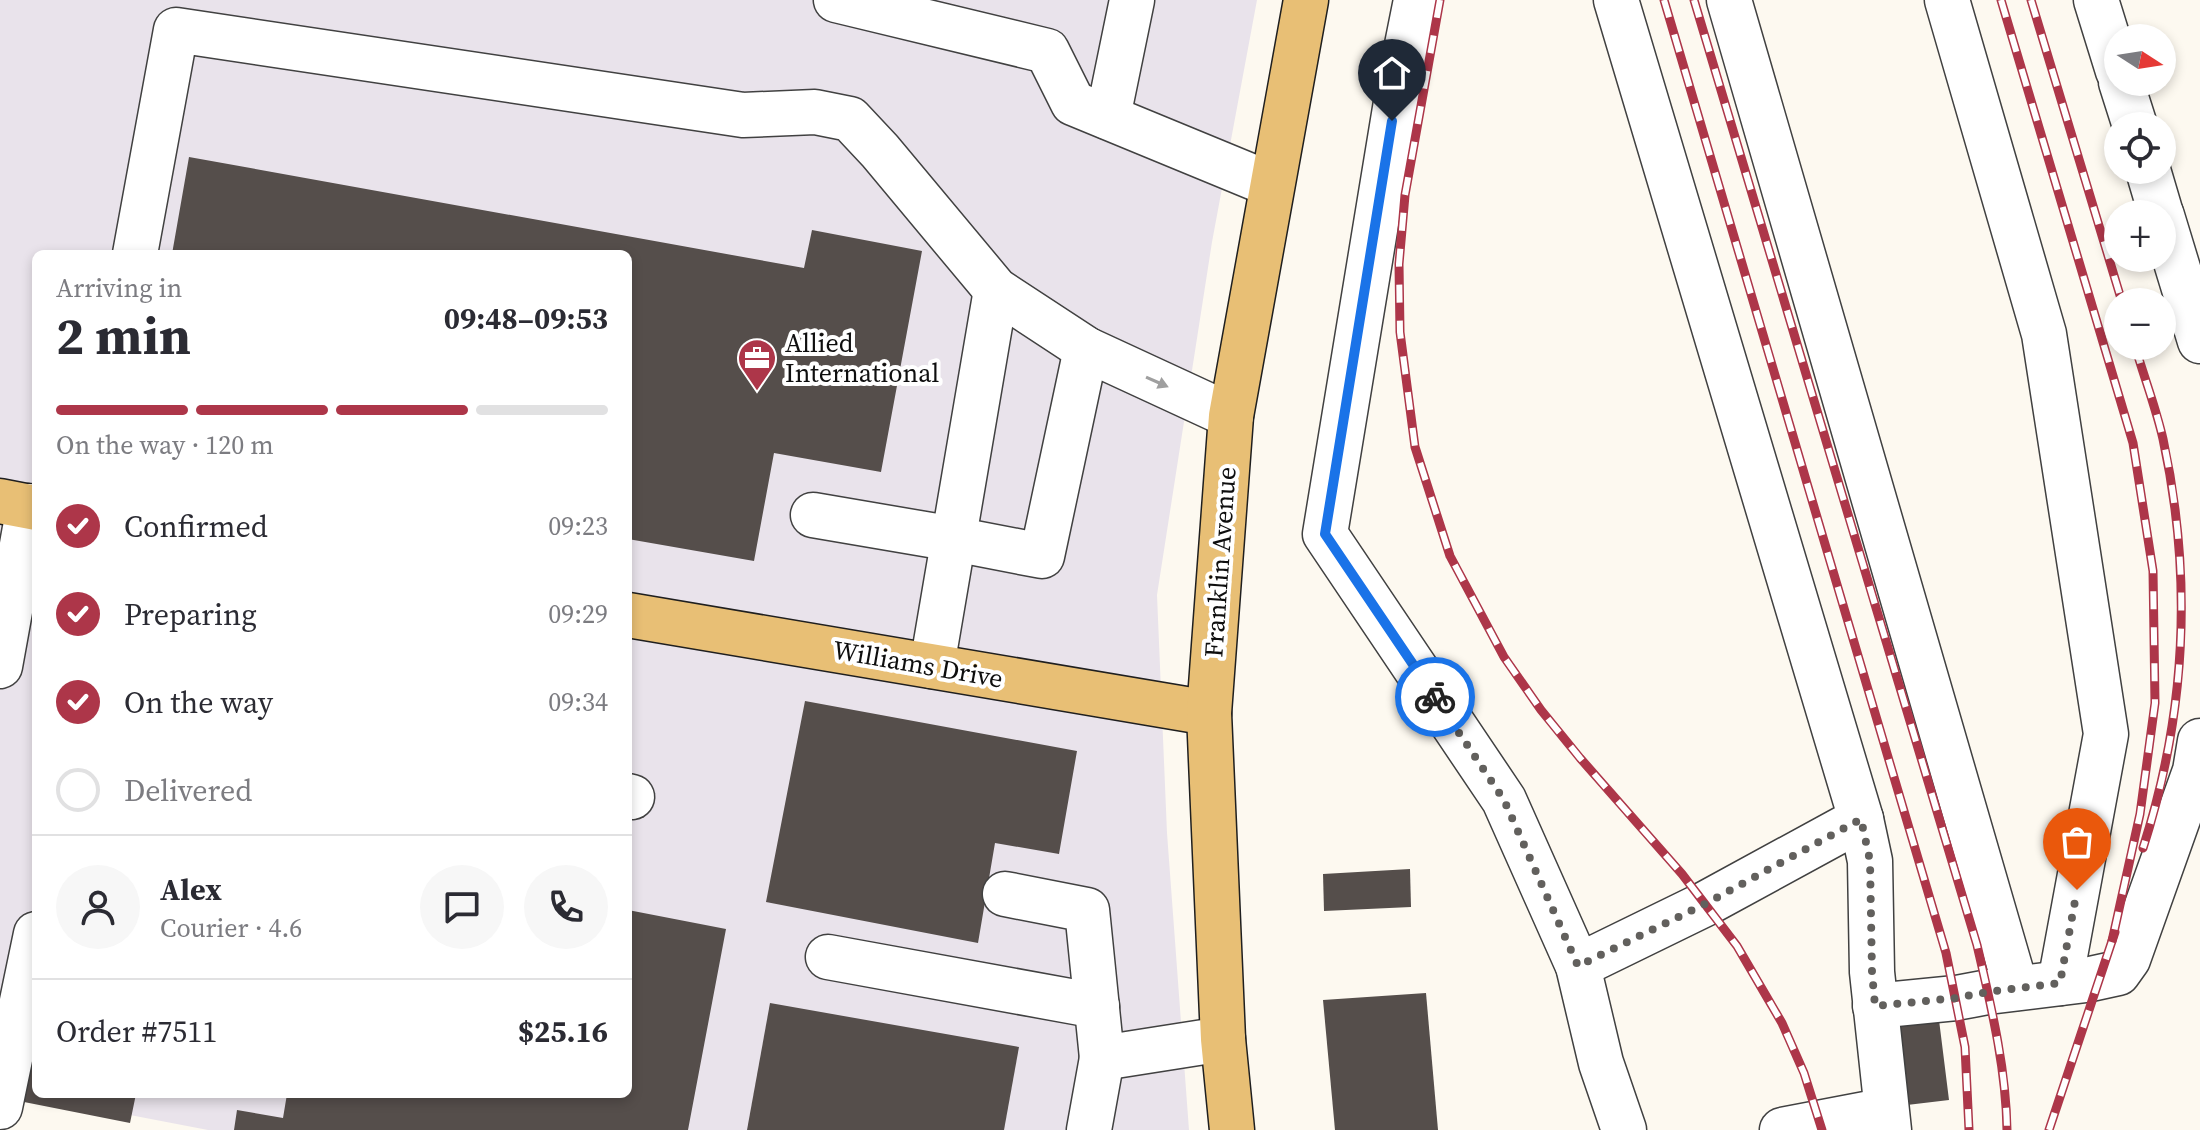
<!DOCTYPE html>
<meta charset="utf-8">
<style>
:root{--surface:#fff;--page:#f7f7f7;--text:#2b2b33;--muted:#7c7c81;--line:#e1e1e2;--accent:#ad3649}
body{margin:0;font-family:"Source Serif 4",serif;background:var(--page);color:var(--text);height:100vh;display:flex;flex-direction:column;font-size:30px;white-space:nowrap}
*{box-sizing:border-box;margin:0}
p{font-size:26px;color:var(--muted)}
.icon{flex:none;width:44px;height:44px;fill:none;stroke:currentColor;stroke-width:2;stroke-linecap:round;stroke-linejoin:round}
.map{position:relative;flex:1;overflow:hidden}
.panel{position:absolute;left:32px;top:250px;width:600px;height:848px;display:flex;flex-direction:column;background:var(--surface);border-radius:12px;box-shadow:0 4px 12px #0003}
.panel>*{flex:none}
.needle{width:52px;rotate:102deg}
.tools{position:absolute;left:2104px;top:24px;display:grid;gap:16px}
.tools a{display:grid;place-items:center;width:72px;height:72px;border-radius:50%;background:var(--surface);box-shadow:0 4px 12px #0003;font-size:40px}
.pin{position:absolute;display:grid;place-items:center;width:68px;height:68px;color:#fff;margin:-82px -34px;border-radius:50% 50% 50% 0;rotate:-45deg;box-shadow:0 0 8px #0007}
.pin .icon{rotate:45deg}
.courier{position:absolute;display:grid;place-items:center;width:80px;height:80px;margin:-40px;border:6px solid #1a73e8;border-radius:50%;background:#fff;color:#222;box-shadow:0 2px 10px #0007}
.head em{font-style:normal;font-weight:700}
.head div{display:flex;flex-direction:column-reverse}
.head{display:flex;align-items:center;justify-content:space-between;height:136px;padding:0 24px}
h1{font-size:52px;font-weight:700;line-height:60px}
.bar{display:grid;grid-template-columns:repeat(4,1fr);gap:12px 8px;align-content:center;height:96px;padding:0 24px}
.bar i{height:10px;border-radius:6px;background:var(--line)}
.bar .on{background:var(--accent)}
.bar p{grid-column:span 4}
.line{display:flex;align-items:center;gap:20px;padding:0 24px;border-top:2px solid var(--line)}
.line div{flex:1}
.round{display:grid;place-items:center;flex:none;width:84px;height:84px;border-radius:42px;background:var(--page)}
ol{padding:0 24px;list-style:none}
li{display:flex;align-items:center;gap:24px;height:88px}
li p{margin-inline-start:auto}
li .icon{padding:8px;border-radius:50%;background:var(--accent);color:#fff;stroke-width:4}
li:last-child{color:var(--muted)}
li i{width:44px;height:44px;border:4px solid var(--line);border-radius:50%}
.map>svg:first-child{display:block}
</style>
<div class="map">
<svg width="2200" height="1130" viewBox="0 0 2200 1130">
<rect width="100%" height="100%" fill="#fdf9f0"/>
<path fill="#e9e3eb" fill-rule="evenodd" d="M0,0H1257L1212,242L1157,595L1167,833L1189,1130H208L0,1090ZM36,254H628V1094H36Z"/>
<g fill="#554e4b">
<polygon points="189,157 804,268 812,230 922,251 881,472 774,453 754,561 628,539 628,254 172,254"/>
<polygon points="805,701 1077,751 1059,854 995,843 978,943 766,902"/>
<polygon points="1410,869 1411,907 1324,911 1323,874"/>
<polygon points="628,910 726,929 688,1130 234,1130 237,1110 283,1118 287,1094 628,1094"/>
<polygon points="1426,993 1438,1130 1335,1130 1323,1000"/>
<polygon points="770,1003 1019,1047 1004,1130 747,1130"/>
<polygon points="1938,1012 1949,1100 1907,1105 1896,1018"/>
<polygon points="36,1014 36,1094 136,1094 130,1123 19,1101"/>
</g>
<g fill="none" stroke-linecap="round" stroke-linejoin="round">
<defs>
<g id="minor">
<polyline points="836,0 1047,51 1073,103 1272,185"/>
<polyline points="1416,0 1398,90 1325,534 1504,800 1578,966 1601,1063 1624,1130"/>
<polyline points="1616,0 1861,819 1870,861 1872,972 1889,1130"/>
<polyline points="1729,0 2016,988"/>
<polyline points="1947,0 2044,334 2106,734 2060,983"/>
<polyline points="2096,0 2118,71"/>
<polyline points="2121,82 2135,126"/>
<polyline points="1108,117 1132,0"/>
<polyline points="2148,170 2161,214"/>
<polyline points="2162,216 2200,341"/>
<polyline points="135,254 176,30 743,115 815,112 850,119 880,151 996,290 1086,349 1231,416"/>
<polyline points="813,515 954,539 1042,556 1086,349"/>
<polyline points="0,666 29,506"/>
<polyline points="932,666 996,290"/>
<polyline points="628,796 632,797"/>
<polyline points="1005,894 1087,910 1102,1058 1223,1039"/>
<polyline points="828,957 1097,1006"/>
<polyline points="1578,966 1705,904 1861,819"/>
<polyline points="1875,1006 1956,998 1988,992 2086,980 2118,973 2128,959 2195,771 2200,741"/>
<polyline points="0,1107 36,934"/>
<polyline points="1089,1130 1102,1058"/>
<polyline points="1782,1130 1886,1110"/>
</g>
<g id="major">
<polyline points="0,501 36,508"/>
<polyline points="628,615 1209,713"/>
<polyline points="1232,1130 1223,1039 1209,713 1231,416 1306,0"/>
</g>
</defs>
<use href="#minor" stroke="#414141" stroke-width="47"/>
<use href="#major" stroke="#1f1f1f" stroke-width="47"/>
<use href="#minor" stroke="#fff" stroke-width="44"/>
<use href="#major" stroke="#e8bf75" stroke-width="44"/>
<defs>
<g id="rail">
<polyline points="1440,0 1405,195 1399,264 1400,332 1415,447 1450,556 1504,657 1541,710 1580,758 1682,874 1737,946 1782,1023 1804,1073 1822,1130"/>
<polyline points="1664,0 1946,953 1965,1047 1969,1130"/>
<path d="M1694,0L1977,945C1991,1006 2006,1067 2007,1130"/>
<polyline points="2001,0 2133,443 2153,571 2155,703 2140,814 2112,941"/>
<polyline points="2031,0 2122,302"/>
<path d="M2135,346C2144,377 2156,408 2163,439C2193,578 2186,714 2143,848"/>
<polyline points="2049,1130 2115,932"/>
</g>
</defs>
<use href="#rail" stroke="#ad3649" stroke-width="9"/>
<use href="#rail" stroke="#fff" stroke-width="6" stroke-dasharray="18" stroke-linecap="butt"/>
</g>
<defs><path id="oneway-solid" d="M-6-.8H1V-3.2L6.5 0L1 3.2V.8H-6Z" transform="scale(2)"/></defs>
<use fill="#9f9f9f" href="#oneway-solid" transform="translate(1157 382) rotate(24)"/>
<g fill="none" stroke-linecap="round" stroke-linejoin="round">
<polyline stroke="#62605d" stroke-width="8" stroke-dasharray="0 14.4" points="1435,697 1504,800 1578,966 1705,904 1861,819 1870,861 1872,972 1875,1006 1956,998 1988,992 2060,983 2077,890"/>
<polyline stroke="#1a73e8" stroke-width="10" points="1392,121 1325,534 1435,697"/>
</g>
<defs>
<symbol id="office-pin" viewBox="-11 -11 22 30"><path d="M0 17L-7.5 6A9.5 9.5 0 1 1 7.5 6Z" fill="#ad3649" stroke="#fff"/><path d="M-6-3h4V-5.5h4V-3h4V5H-6ZM-1-4.5V-3h2v-1.5ZM-6 0V1H6V0Z" fill="#fff"/></symbol>
</defs>
<g fill-rule="evenodd">
<use href="#office-pin" x="735" y="336" width="44" height="60"/>
</g>
<g text-anchor="middle" stroke-width="8" stroke-linejoin="round" paint-order="stroke">
<g font-size="26" fill="#0e0e0e" stroke="#fff" text-anchor="start">
<text x="785" y="352">Allied<tspan x="785" dy="30">International</tspan></text>
</g>
<g font-size="26" fill="#0e0e0e" stroke="#fff">
<text transform="translate(1220 562) rotate(-86)" y="9">Franklin Avenue</text>
<text transform="translate(918 664) rotate(10)" y="9">Williams Drive</text>
</g>
</g>
</svg>
<div class="tools">
<a><svg class="needle" viewBox="-14 -14 28 28"><path d="M0-13l5 13h-10z" fill="#e53935"/><path d="M0 13l5-13h-10z" fill="#7c7c81"/></svg></a>
<a><svg class="icon" aria-label="locate" viewBox="0 0 24 24"><circle cx="12" cy="12" r="6"/><path d="M12 2v4M12 18v4M2 12h4M18 12h4"/></svg></a>
<a>+</a>
<a>−</a>
</div>
<div class="pin" style="left:2077px;top:890px;background:#ea580c"><svg class="icon" aria-label="bag" viewBox="0 0 24 24"><path d="M5 8h14l-1 12H6zM9 8a3 3 0 0 1 6 0"/></svg></div>
<div class="pin" style="left:1392px;top:121px;background:#1f2937"><svg class="icon" aria-label="home" viewBox="0 0 24 24"><path d="M3 11l9-7 9 7M6 9v11h12V9"/></svg></div>
<div class="courier" style="left:1435px;top:697px"><svg class="icon" aria-label="bike" viewBox="0 0 24 24"><circle cx="6" cy="16" r="4"/><circle cx="18" cy="16" r="4"/><path d="M6 16l4-8h5l3 8M10 8l3 8H6M13 5h3"/></svg></div>
<section class="panel">
<div class="head"><div><h1>2 min</h1><p>Arriving in</p></div><em>09:48–09:53</em></div>
<div class="bar"><i class="on"></i><i class="on"></i><i class="on"></i><i></i><p>On the way · 120 m</p></div>
<ol>
<li><svg class="icon" aria-label="check" viewBox="0 0 24 24"><path d="M5 12l5 5 9-10"/></svg>Confirmed<p>09:23</p></li>
<li><svg class="icon" aria-label="check" viewBox="0 0 24 24"><path d="M5 12l5 5 9-10"/></svg>Preparing<p>09:29</p></li>
<li><svg class="icon" aria-label="check" viewBox="0 0 24 24"><path d="M5 12l5 5 9-10"/></svg>On the way<p>09:34</p></li>
<li><i></i>Delivered</li>
</ol>
<div class="line" style="height:144px"><a class="round"><svg class="icon" aria-label="person" viewBox="0 0 24 24"><circle cx="12" cy="8" r="4"/><path d="M4 21q1-7 8-7t8 7"/></svg></a><div><b>Alex</b><p>Courier · 4.6</p></div><a class="round"><svg class="icon" aria-label="chat" viewBox="0 0 24 24"><path d="M4 5h16v11H9l-5 4z"/></svg></a><a class="round"><svg class="icon" aria-label="phone" viewBox="0 0 24 24"><path d="M5 4h4l2 5-3 2q2 4 5 5l2-3 5 2v4C11 20 4 13 5 4z"/></svg></a></div>
<div class="line" style="height:104px"><div>Order #7511</div><b>$25.16</b></div>
</section>
</div>
